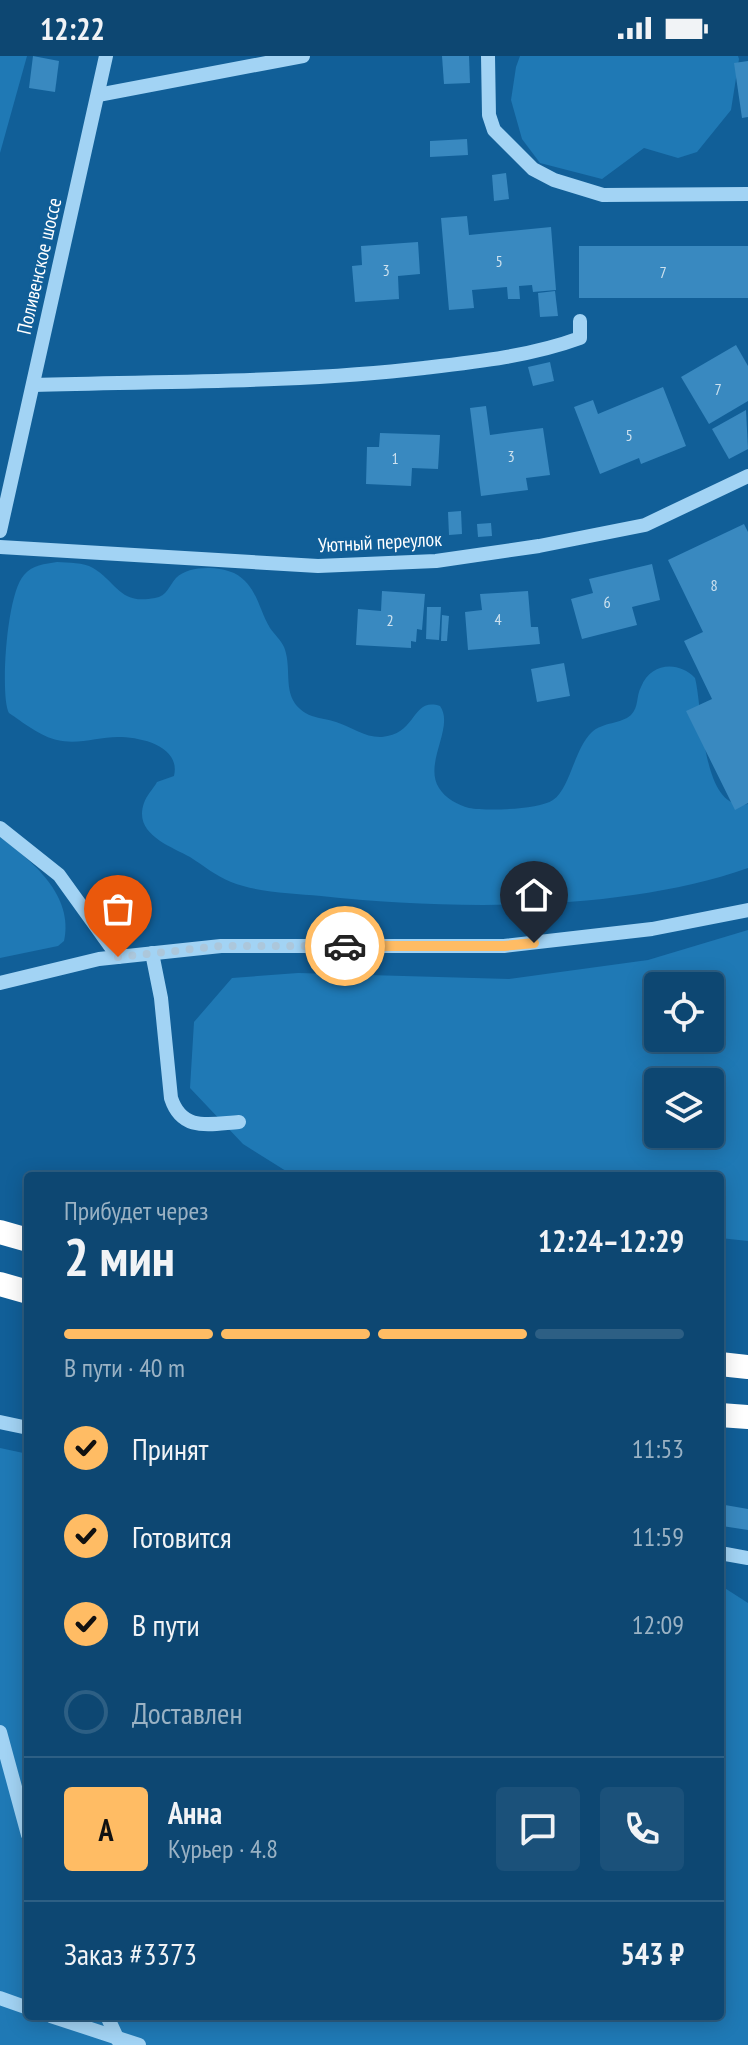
<!DOCTYPE html>
<html lang="ru">
<meta charset="utf-8">
<style>
:root{--surface:#0d4772;--page:#1b517a;--text:#f1f3f6;--muted:#9ab2c4;--line:#2d5f84;--accent:#ffbc64}
body{margin:0;font-family:"PT Sans Narrow",sans-serif;background:var(--page);color:var(--text);height:100vh;display:flex;flex-direction:column;font-size:30px;white-space:nowrap}
*{box-sizing:border-box;margin:0}
p{font-size:26px;color:var(--muted)}
.icon{flex:none;width:44px;height:44px;fill:none;stroke:currentColor;stroke-width:2;stroke-linecap:round;stroke-linejoin:round}
.map{position:relative;flex:1;overflow:hidden}
.details{position:absolute;left:24px;top:1116px;width:700px;height:848px;display:flex;flex-direction:column;background:var(--surface);border-radius:8px;box-shadow:0 4px 20px #0003,0 0 0 2px var(--line)}
.details>*{flex:none}
.tools{position:absolute;left:644px;top:916px;display:grid;gap:16px}
.tools a{display:grid;place-items:center;width:80px;height:80px;border-radius:8px;background:var(--surface);box-shadow:0 4px 20px #0003,0 0 0 2px var(--line);font-size:40px}
.pin{position:absolute;display:grid;place-items:center;width:68px;height:68px;color:#fff;margin:-82px -34px;border-radius:50% 50% 50% 0;rotate:-45deg;box-shadow:0 0 8px #0007}
.pin .icon{rotate:45deg}
.courier{position:absolute;display:grid;place-items:center;width:80px;height:80px;margin:-40px;border:6px solid #ffbc64;border-radius:50%;background:#fff;color:#222;box-shadow:0 2px 10px #0007}
.head em{font-style:normal;font-weight:700}
.head div{display:flex;flex-direction:column-reverse}
.head{display:flex;align-items:center;justify-content:space-between;height:136px;padding:0 40px}
h1{font-size:52px;font-weight:700;line-height:60px}
.bar{display:grid;grid-template-columns:repeat(4,1fr);gap:12px 8px;align-content:center;height:96px;padding:0 40px}
.bar i{height:10px;border-radius:6px;background:var(--line)}
.bar .selected{background:var(--accent)}
.bar p{grid-column:span 4}
.line{display:flex;align-items:center;gap:20px;padding:0 40px;border-top:2px solid var(--line)}
.line div{flex:1}
.round{display:grid;place-items:center;flex:none;width:84px;height:84px;border-radius:8px;background:var(--page)}
ol{padding:0 40px;list-style:none}
li{display:flex;align-items:center;gap:24px;height:88px}
li p{margin-inline-start:auto}
li .icon{padding:8px;border-radius:50%;background:var(--accent);color:#111;stroke-width:4}
li:last-child{color:var(--muted)}
li i{width:44px;height:44px;border:4px solid var(--line);border-radius:50%}
.status{display:flex;justify-content:space-between;align-items:center;height:56px;padding:0 40px;background:var(--surface);direction:ltr}
.status svg{height:22px;fill:currentColor}
.map>svg:first-child{display:block}
</style>
<div class="status"><b>12:22</b><svg viewBox="0 0 49 12"><path d="M0 12V9h3v3zM5 12V6h3v6zM10 12V3h3v9zM15 12V0h3v12zM26 1h20v11H26zM47 4h2v5h-2z"/></svg></div>
<div class="map">
<svg width="748" height="1989" viewBox="0 0 748 1989">
<rect width="100%" height="100%" fill="#115f98"/>
<g fill="#1f79b5" fill-rule="evenodd">
<polygon points="0,0 27,0 0,97"/>
<polygon points="520,0 738,0 739,3 731,54 697,96 678,102 644,92 602,123 540,107 522,83 511,44 516,11"/>
<path d="M57,506C69,507 83,506 93,512C118,527 119,549 155,542C167,540 169,530 176,522C189,509 218,510 234,517C257,529 258,552 270,572C274,578 281,584 284,591C294,616 278,646 312,660C320,663 328,663 336,666C351,671 366,682 382,681C418,678 411,641 440,650C455,671 423,707 439,732C445,742 458,749 469,752C486,755 538,754 553,744C570,733 574,693 592,676C603,666 621,668 631,659C639,651 636,640 641,631C651,606 679,605 695,622C703,653 701,758 748,748V812C623,856 453,854 321,840C292,837 259,837 231,826C216,820 204,810 190,801C170,790 133,778 144,747C146,740 153,733 157,726L174,720C181,690 141,681 118,681C98,681 78,689 57,684C42,681 22,666 9,657C0,642 6,538 24,519C32,509 45,508 57,506Z"/>
<path d="M0,781C32,805 74,839 64,885L58,890L0,902Z"/>
<path d="M748,874V1185L720,1182V1120H294L243,1088L190,1032L194,966L232,922L298,917L509,923L648,904ZM658,930H710V982H658ZM658,1026H710V1078H658Z"/>
<polygon points="0,1392 28,1398 28,1960 720,1960 720,1529 748,1547 748,1989 0,1989"/>
</g>
<g fill="#3989c0">
<polygon points="33,0 59,5 55,36 29,32"/>
<polygon points="442,0 469,0 470,27 444,28"/>
<polygon points="748,5 748,61 742,62 734,7"/>
<polygon points="467,83 468,99 430,101 430,85"/>
<polygon points="506,117 509,143 494,145 492,119"/>
<polygon points="467,160 469,179 551,171 556,234 533,236 532,229 519,230 520,243 508,243 507,231 472,234 474,252 449,254 441,162"/>
<polygon points="418,186 420,218 398,220 399,243 355,246 352,210 362,209 361,190"/>
<rect x="579" y="190" width="169" height="52"/>
<polygon points="555,235 558,260 540,261 538,237"/>
<polygon points="736,289 748,310 748,345 709,368 681,321"/>
<polygon points="550,306 554,325 533,330 528,311"/>
<polygon points="663,331 686,390 641,408 639,402 600,418 574,351 593,344 598,358"/>
<polygon points="486,350 490,379 543,372 550,419 526,422 528,434 481,440 470,352"/>
<polygon points="746,354 748,393 729,403 712,373"/>
<polygon points="380,377 440,379 438,413 412,412 411,430 366,428 367,391 379,391"/>
<polygon points="461,455 462,478 449,479 448,456"/>
<polygon points="491,467 492,480 478,481 477,468"/>
<polygon points="744,468 748,476 748,747 735,754 686,655 712,643 684,585 703,576 668,504"/>
<polygon points="652,508 660,544 632,551 637,569 582,583 571,543 593,537 589,523"/>
<polygon points="382,535 425,538 422,574 417,573 416,586 411,585 411,592 356,589 358,553 381,555"/>
<polygon points="528,535 531,571 538,571 540,588 468,594 465,556 482,554 480,538"/>
<polygon points="427,551 441,551 439,584 426,583"/>
<polygon points="442,559 449,560 447,585 441,585"/>
<polygon points="564,607 570,640 537,646 531,613"/>
<polygon points="725,1449 748,1453 748,1474 722,1470"/>
</g>
<g fill="none" stroke-linecap="round" stroke-linejoin="round">
<g stroke="#a2d3f4" stroke-width="14">
<polyline points="488,0 489,59 494,74 533,113 554,124 603,139 748,138"/>
<polyline points="98,39 303,0"/>
<path d="M33,329C163,325 295,327 424,312C476,306 531,300 580,282V265"/>
<polyline points="0,475 106,0"/>
<polyline points="0,491 318,510 436,505 539,490 645,469 748,420"/>
<polyline points="0,772 59,819 118,901"/>
<path d="M152,897L161,942L171,1042C182,1076 209,1068 239,1066"/>
<polyline points="0,927 99,903 221,890 504,890 652,873 748,854"/>
<polyline points="0,1366 28,1372"/>
<polyline points="720,1497 748,1502"/>
<polyline points="0,1676 28,1779"/>
<polyline points="0,1942 28,1952"/>
<polyline points="51,1960 139,1989"/>
<polyline points="107,1960 118,1984"/>
</g>
<g stroke="#fff" stroke-width="24">
<polyline points="0,1176 28,1184"/>
<polyline points="0,1228 28,1236"/>
<polyline points="720,1308 748,1311"/>
<polyline points="720,1359 748,1361"/>
</g>
</g>
<g fill="none" stroke-linecap="round" stroke-linejoin="round">
<polyline stroke="#acc7db" stroke-width="8" stroke-dasharray="0 14.4" points="118,901 221,890 345,890"/>
<polyline stroke="#ffbc64" stroke-width="10" points="345,890 504,890 534,887"/>
</g>
<g text-anchor="middle" stroke-width="6" stroke-linejoin="round" paint-order="stroke">
<g font-size="16" fill="#cee2ef">
<text x="499" y="211">5</text>
<text x="386" y="220">3</text>
<text x="663" y="222">7</text>
<text x="718" y="339">7</text>
<text x="629" y="385">5</text>
<text x="511" y="406">3</text>
<text x="395" y="408">1</text>
<text x="714" y="535">8</text>
<text x="607" y="552">6</text>
<text x="498" y="569">4</text>
<text x="390" y="570">2</text>
</g>
<g font-size="20" fill="#fff" stroke="#115f98">
<text transform="translate(39 210) rotate(-77)" y="7">Поливенское шоссе</text>
<text transform="translate(380 486) rotate(-3)" y="7">Уютный переулок</text>
</g>
</g>
</svg>
<div class="tools">
<a><svg class="icon" aria-label="locate" viewBox="0 0 24 24"><circle cx="12" cy="12" r="6"/><path d="M12 2v4M12 18v4M2 12h4M18 12h4"/></svg></a>
<a><svg class="icon" aria-label="layers" viewBox="0 0 24 24"><path d="M12 4l9 5-9 5-9-5zM3 14l9 5 9-5"/></svg></a>
</div>
<div class="pin" style="left:118px;top:901px;background:#ea580c"><svg class="icon" aria-label="bag" viewBox="0 0 24 24"><path d="M5 8h14l-1 12H6zM9 8a3 3 0 0 1 6 0"/></svg></div>
<div class="pin" style="left:534px;top:887px;background:#1f2937"><svg class="icon" aria-label="home" viewBox="0 0 24 24"><path d="M3 11l9-7 9 7M6 9v11h12V9"/></svg></div>
<div class="courier" style="left:345px;top:890px"><svg class="icon" aria-label="car" viewBox="0 0 24 24"><path d="M5 17H2v-5l4-1 3-4h7l3 4 3 1v5h-3M9 17h6M6 11h13"/><circle cx="7" cy="17" r="2"/><circle cx="17" cy="17" r="2"/></svg></div>
<section class="details">
<div class="head"><div><h1>2 мин</h1><p>Прибудет через</p></div><em>12:24–12:29</em></div>
<div class="bar"><i class="selected"></i><i class="selected"></i><i class="selected"></i><i></i><p>В пути · 40 m</p></div>
<ol>
<li><svg class="icon" aria-label="check" viewBox="0 0 24 24"><path d="M5 12l5 5 9-10"/></svg>Принят<p>11:53</p></li>
<li><svg class="icon" aria-label="check" viewBox="0 0 24 24"><path d="M5 12l5 5 9-10"/></svg>Готовится<p>11:59</p></li>
<li><svg class="icon" aria-label="check" viewBox="0 0 24 24"><path d="M5 12l5 5 9-10"/></svg>В пути<p>12:09</p></li>
<li><i></i>Доставлен</li>
</ol>
<div class="line" style="height:144px"><b class="round" style="background:var(--accent);color:#111">А</b><div><b>Анна</b><p>Курьер · 4.8</p></div><a class="round"><svg class="icon" aria-label="chat" viewBox="0 0 24 24"><path d="M4 5h16v11H9l-5 4z"/></svg></a><a class="round"><svg class="icon" aria-label="phone" viewBox="0 0 24 24"><path d="M5 4h4l2 5-3 2q2 4 5 5l2-3 5 2v4C11 20 4 13 5 4z"/></svg></a></div>
<div class="line" style="height:104px"><div>Заказ #3373</div><b>543 ₽</b></div>
</section>
</div>
